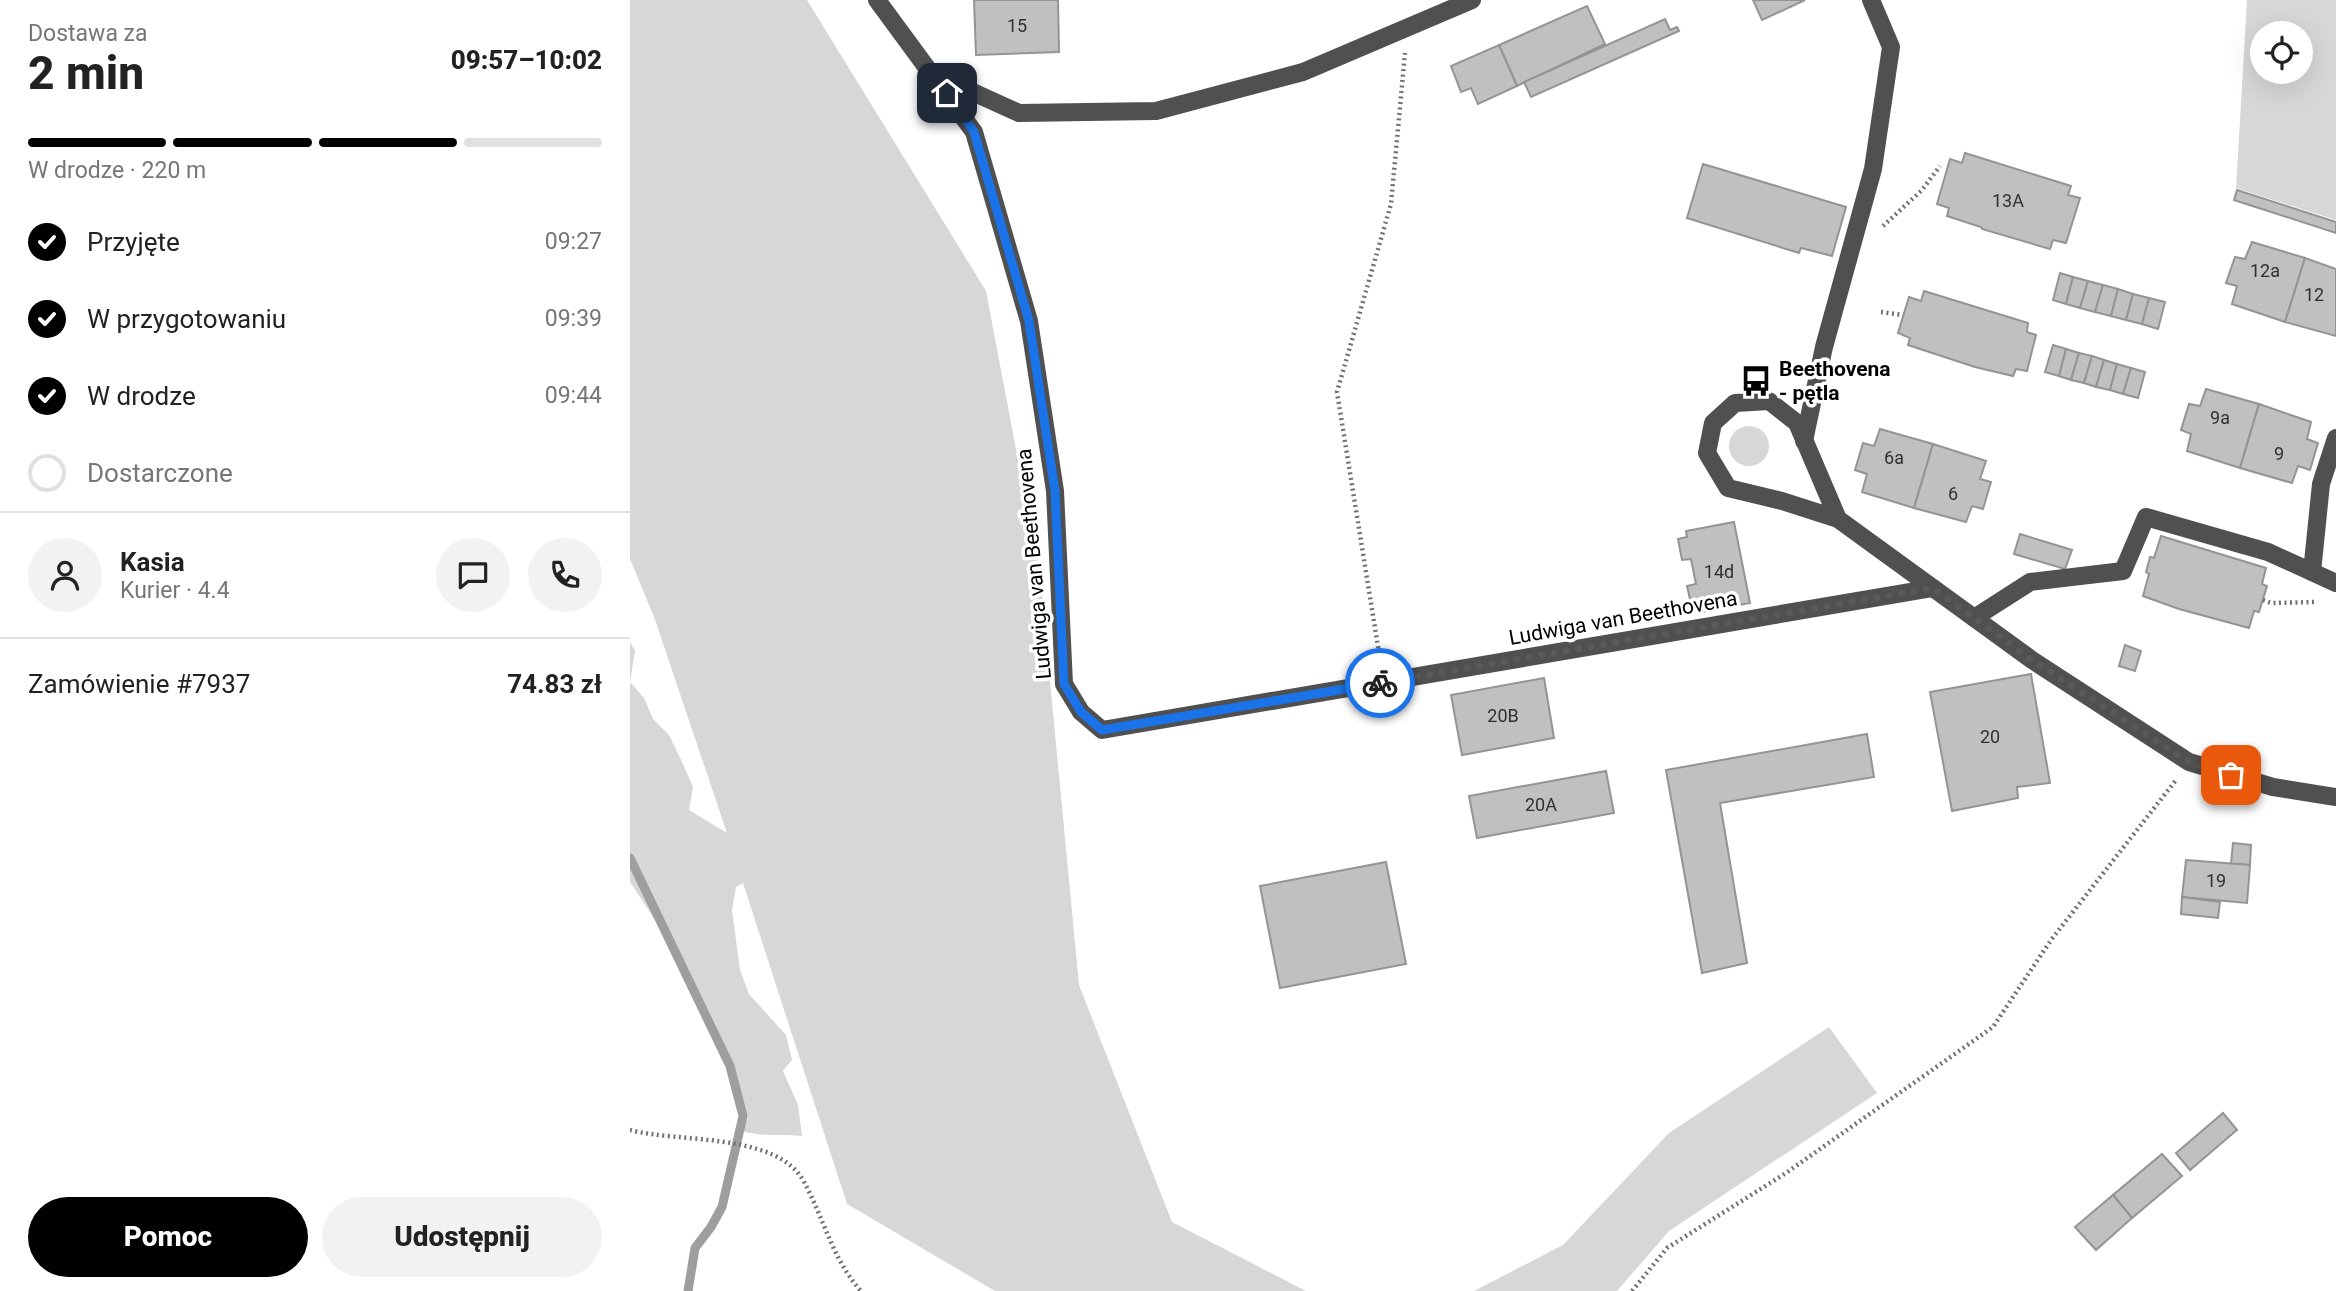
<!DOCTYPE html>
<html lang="pl">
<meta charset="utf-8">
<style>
:root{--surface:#fff;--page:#f2f2f2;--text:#222;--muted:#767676;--line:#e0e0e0;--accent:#000}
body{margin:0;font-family:Roboto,sans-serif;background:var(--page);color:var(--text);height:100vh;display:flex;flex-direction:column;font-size:26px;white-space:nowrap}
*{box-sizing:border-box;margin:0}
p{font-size:23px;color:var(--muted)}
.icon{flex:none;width:38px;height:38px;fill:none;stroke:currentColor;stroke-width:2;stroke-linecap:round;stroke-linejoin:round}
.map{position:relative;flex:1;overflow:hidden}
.details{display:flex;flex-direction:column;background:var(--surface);width:630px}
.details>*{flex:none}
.fabs{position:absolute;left:1620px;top:21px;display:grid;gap:14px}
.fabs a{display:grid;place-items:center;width:63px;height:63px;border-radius:50%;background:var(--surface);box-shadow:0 7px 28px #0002;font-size:35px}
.pin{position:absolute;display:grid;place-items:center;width:60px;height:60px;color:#fff;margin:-30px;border-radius:14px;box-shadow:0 4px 10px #0006}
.courier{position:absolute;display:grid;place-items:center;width:70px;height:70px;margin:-35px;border:5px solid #1a73e8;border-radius:50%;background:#fff;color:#222;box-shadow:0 2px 9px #0007}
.overview em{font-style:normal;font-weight:800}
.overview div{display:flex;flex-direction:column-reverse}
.overview{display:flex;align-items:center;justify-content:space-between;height:119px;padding:0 28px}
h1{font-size:46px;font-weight:800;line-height:52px}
.bar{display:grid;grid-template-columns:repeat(4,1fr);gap:10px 7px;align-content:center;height:84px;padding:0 28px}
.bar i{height:9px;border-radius:5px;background:var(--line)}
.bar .current{background:var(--accent)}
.bar p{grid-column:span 4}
.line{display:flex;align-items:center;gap:18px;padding:0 28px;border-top:2px solid var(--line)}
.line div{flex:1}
.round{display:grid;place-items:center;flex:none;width:74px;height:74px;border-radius:37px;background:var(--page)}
ol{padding:0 28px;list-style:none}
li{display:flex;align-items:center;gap:21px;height:77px}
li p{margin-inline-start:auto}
li .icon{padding:7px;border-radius:50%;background:var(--accent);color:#fff;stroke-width:4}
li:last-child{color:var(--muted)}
li i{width:38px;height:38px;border:4px solid var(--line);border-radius:50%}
.action{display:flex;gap:14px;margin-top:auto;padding:14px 28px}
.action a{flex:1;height:80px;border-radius:42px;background:var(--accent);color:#fff;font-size:28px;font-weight:800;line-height:80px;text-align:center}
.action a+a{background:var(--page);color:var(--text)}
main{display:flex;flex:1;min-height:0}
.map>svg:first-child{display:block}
</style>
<main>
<section class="details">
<div class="overview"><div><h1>2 min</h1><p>Dostawa za</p></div><em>09:57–10:02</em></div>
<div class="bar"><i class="current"></i><i class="current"></i><i class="current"></i><i></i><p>W drodze · 220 m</p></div>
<ol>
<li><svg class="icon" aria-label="check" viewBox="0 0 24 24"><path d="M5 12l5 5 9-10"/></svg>Przyjęte<p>09:27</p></li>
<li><svg class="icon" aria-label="check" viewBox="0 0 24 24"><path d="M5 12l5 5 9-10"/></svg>W przygotowaniu<p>09:39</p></li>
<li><svg class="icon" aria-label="check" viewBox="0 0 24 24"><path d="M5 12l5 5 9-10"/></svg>W drodze<p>09:44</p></li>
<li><i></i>Dostarczone</li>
</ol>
<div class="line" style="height:126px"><a class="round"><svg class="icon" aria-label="person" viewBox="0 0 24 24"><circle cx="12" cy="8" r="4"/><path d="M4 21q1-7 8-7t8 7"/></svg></a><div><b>Kasia</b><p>Kurier · 4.4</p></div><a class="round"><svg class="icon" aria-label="chat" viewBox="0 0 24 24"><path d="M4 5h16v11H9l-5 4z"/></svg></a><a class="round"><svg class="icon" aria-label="phone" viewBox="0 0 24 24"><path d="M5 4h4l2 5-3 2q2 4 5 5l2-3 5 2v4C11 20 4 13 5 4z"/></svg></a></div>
<div class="line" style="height:91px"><div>Zamówienie #7937</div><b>74.83 zł</b></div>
<div class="action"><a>Pomoc</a><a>Udostępnij</a></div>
</section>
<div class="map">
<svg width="1706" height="1291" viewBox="0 0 1706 1291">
<rect width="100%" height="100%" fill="#fff"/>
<g fill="#d7d7d7" fill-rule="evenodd">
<path d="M0,0H177L356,291L410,576L449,985L542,1222L676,1291H365L217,1204L113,883L106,887L102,910L110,970L119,994L156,1035L162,1060L153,1071L168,1105L172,1136C150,1134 133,1137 112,1131L118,1118L49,956L0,882V642L5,651L0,682L14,698L23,719L39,735L52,762L63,787L59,810L97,833L24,617L0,559Z"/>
<path d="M1617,0H1706V220L1606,188ZM1633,33H1671V72H1633Z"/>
<circle cx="1119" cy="446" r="20"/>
<polygon points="1199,1027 1247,1093 1039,1231 987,1291 844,1291 933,1245 1039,1133"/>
</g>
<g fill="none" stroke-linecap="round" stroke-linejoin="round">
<polyline stroke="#9e9e9e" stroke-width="9" points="0,858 100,1066 113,1116 92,1207 81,1227 65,1248 58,1291"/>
</g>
<g fill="#c0c0c0" stroke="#949494" stroke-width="2">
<polygon points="344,0 428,0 429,52 346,55"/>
<polygon points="1123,0 1175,0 1132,20"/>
<polygon points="957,6 975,44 887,86 869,45"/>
<polygon points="1035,19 1040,30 1047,27 1049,31 901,97 894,82"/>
<polygon points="869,45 887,86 848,104 841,88 831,92 821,66"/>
<polygon points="1335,153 1441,186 1438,195 1450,198 1436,243 1423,240 1420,249 1352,229 1351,227 1317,216 1319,208 1307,204 1320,159 1332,163"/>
<polygon points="1073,164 1216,207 1202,256 1171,248 1169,253 1057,218"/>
<polygon points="1607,190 1706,222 1706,233 1604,200"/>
<polygon points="1622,242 1675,258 1655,322 1602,304 1607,286 1596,283 1605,257 1615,259"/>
<polygon points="1675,258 1706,269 1706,336 1655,322"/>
<polygon points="1430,273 1443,277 1436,304 1423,300"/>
<polygon points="1443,277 1458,281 1450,308 1436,304"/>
<polygon points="1458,281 1473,285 1465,312 1450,308"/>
<polygon points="1473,285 1488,289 1481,316 1465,312"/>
<polygon points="1488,289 1503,294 1496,320 1481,316"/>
<polygon points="1294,291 1398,323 1397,332 1406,335 1397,371 1386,369 1383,376 1345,367 1278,345 1280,338 1268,333 1279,297 1291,301"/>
<polygon points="1503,294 1519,298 1512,324 1496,320"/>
<polygon points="1519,298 1535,302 1528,329 1512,324"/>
<polygon points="1423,345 1436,349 1429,376 1415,372"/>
<polygon points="1436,349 1449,353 1441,380 1429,376"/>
<polygon points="1449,353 1462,356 1454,383 1441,380"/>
<polygon points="1462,356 1474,360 1466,387 1454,383"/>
<polygon points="1474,360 1487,364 1480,390 1466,387"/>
<polygon points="1487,364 1501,368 1493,394 1480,390"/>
<polygon points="1501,368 1515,372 1508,398 1493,394"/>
<polygon points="1576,389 1629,404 1610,468 1557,451 1561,434 1551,430 1559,404 1570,406"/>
<polygon points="1629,404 1681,422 1677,439 1688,443 1680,470 1668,466 1662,483 1610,468"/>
<polygon points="1250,429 1303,444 1284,508 1232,492 1237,474 1225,470 1233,443 1244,446"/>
<polygon points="1303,444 1356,461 1350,479 1361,482 1353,509 1342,506 1336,522 1284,508"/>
<polygon points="1104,522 1120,603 1072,612 1070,606 1062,608 1057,586 1066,584 1061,559 1052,560 1048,539 1057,537 1056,531"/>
<polygon points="1390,534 1442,550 1435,569 1384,554"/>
<polygon points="1531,536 1636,568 1632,584 1637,586 1629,612 1624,611 1619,628 1549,609 1513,596 1519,574 1516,572 1520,557 1524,558"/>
<polygon points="1495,645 1511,651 1505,671 1489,666"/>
<polygon points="1401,674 1420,783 1387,787 1388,798 1322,811 1300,692"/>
<polygon points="914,678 924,738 832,755 821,695"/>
<polygon points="1237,734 1244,777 1090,803 1117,963 1072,973 1036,770"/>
<polygon points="976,771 984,813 847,838 839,796"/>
<polygon points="1603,843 1621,845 1620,865 1601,864"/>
<polygon points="1556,860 1620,865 1617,903 1552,897"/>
<polygon points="756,862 776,964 650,988 630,886"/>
<polygon points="1552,897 1590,902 1588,918 1551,914"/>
<polygon points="1593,1113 1607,1130 1560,1170 1546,1153"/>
<polygon points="1532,1154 1552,1176 1502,1218 1483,1195"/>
<polygon points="1483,1195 1502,1218 1466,1250 1445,1227"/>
</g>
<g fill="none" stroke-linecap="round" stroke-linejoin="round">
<g stroke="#727272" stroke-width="4.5" stroke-dasharray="2 3.5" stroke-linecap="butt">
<polyline points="1253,226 1292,190 1310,166"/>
<polyline points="1251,312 1273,315"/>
<polyline points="1633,600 1641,603 1687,602"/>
<polyline points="750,659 707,392 761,204 775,53"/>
<path d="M0,1130C48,1143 148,1132 174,1182C194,1218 202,1259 231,1291"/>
<polyline points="1002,1291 1037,1248 1156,1173 1363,1027 1421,940 1546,780"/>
</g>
<g stroke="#505050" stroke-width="18">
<polyline points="247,0 344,132 399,321 425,491 434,684 451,712 472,730 1303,588"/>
<polyline points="303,74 389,113 526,111 673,72 842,0"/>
<polyline points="1174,441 1194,347 1243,169 1261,47 1241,0"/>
<polyline points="1208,519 1167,423 1139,401 1105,403 1083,423 1077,453 1098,488 1152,501 1208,519 1402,660 1559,762 1643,787 1706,797"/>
<polyline points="1682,572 1691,484 1706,438"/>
<polyline points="1344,618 1400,582 1493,571 1516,517 1638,552 1706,583"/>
</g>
</g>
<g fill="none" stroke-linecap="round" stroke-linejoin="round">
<polyline stroke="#595959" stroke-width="7" stroke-dasharray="0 12.6" points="750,683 1303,588 1402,660 1559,762 1601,775"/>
<polyline stroke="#1a73e8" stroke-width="9" points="317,93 344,132 399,321 425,491 434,684 451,712 472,730 750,683"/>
</g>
<defs>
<symbol id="bus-bare" viewBox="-9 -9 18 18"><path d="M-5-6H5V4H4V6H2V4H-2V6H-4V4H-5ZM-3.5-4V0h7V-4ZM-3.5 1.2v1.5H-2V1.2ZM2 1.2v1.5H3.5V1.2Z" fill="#000" stroke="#fff" stroke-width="2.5" paint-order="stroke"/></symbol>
</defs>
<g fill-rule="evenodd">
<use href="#bus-bare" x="1104" y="359" width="44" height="44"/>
</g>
<g text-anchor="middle" stroke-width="7" stroke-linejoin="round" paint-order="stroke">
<g font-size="18" fill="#303030">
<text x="387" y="32">15</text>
<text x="1378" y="207">13A</text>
<text x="1635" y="277">12a</text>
<text x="1684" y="301">12</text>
<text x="1590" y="424">9a</text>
<text x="1649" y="460">9</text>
<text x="1264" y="464">6a</text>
<text x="1323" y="500">6</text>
<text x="1089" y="578">14d</text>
<text x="873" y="722">20B</text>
<text x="1360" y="743">20</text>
<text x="911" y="811">20A</text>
<text x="1586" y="887">19</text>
</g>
<g font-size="21" font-weight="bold" fill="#000" stroke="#fff" text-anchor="start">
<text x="1149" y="376">Beethovena<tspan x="1149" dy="24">- pętla</tspan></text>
</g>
<g font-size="21" fill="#000" stroke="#fff">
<text transform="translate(404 564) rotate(-95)" y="7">Ludwiga van Beethovena</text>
<text transform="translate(993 618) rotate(-10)" y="7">Ludwiga van Beethovena</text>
</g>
</g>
</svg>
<div class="fabs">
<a><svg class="icon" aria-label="locate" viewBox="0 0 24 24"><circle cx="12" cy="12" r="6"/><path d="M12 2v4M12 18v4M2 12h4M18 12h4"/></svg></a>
</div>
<div class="pin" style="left:1601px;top:775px;background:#ea580c"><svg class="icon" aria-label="bag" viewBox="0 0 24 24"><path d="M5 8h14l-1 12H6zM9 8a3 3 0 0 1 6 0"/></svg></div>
<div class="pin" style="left:317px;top:93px;background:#1f2937"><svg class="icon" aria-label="home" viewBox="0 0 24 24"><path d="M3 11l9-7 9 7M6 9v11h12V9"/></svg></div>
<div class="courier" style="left:750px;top:683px"><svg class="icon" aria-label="bike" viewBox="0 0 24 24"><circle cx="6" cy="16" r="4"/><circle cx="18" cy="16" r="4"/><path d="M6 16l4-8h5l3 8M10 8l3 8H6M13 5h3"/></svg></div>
</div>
</main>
